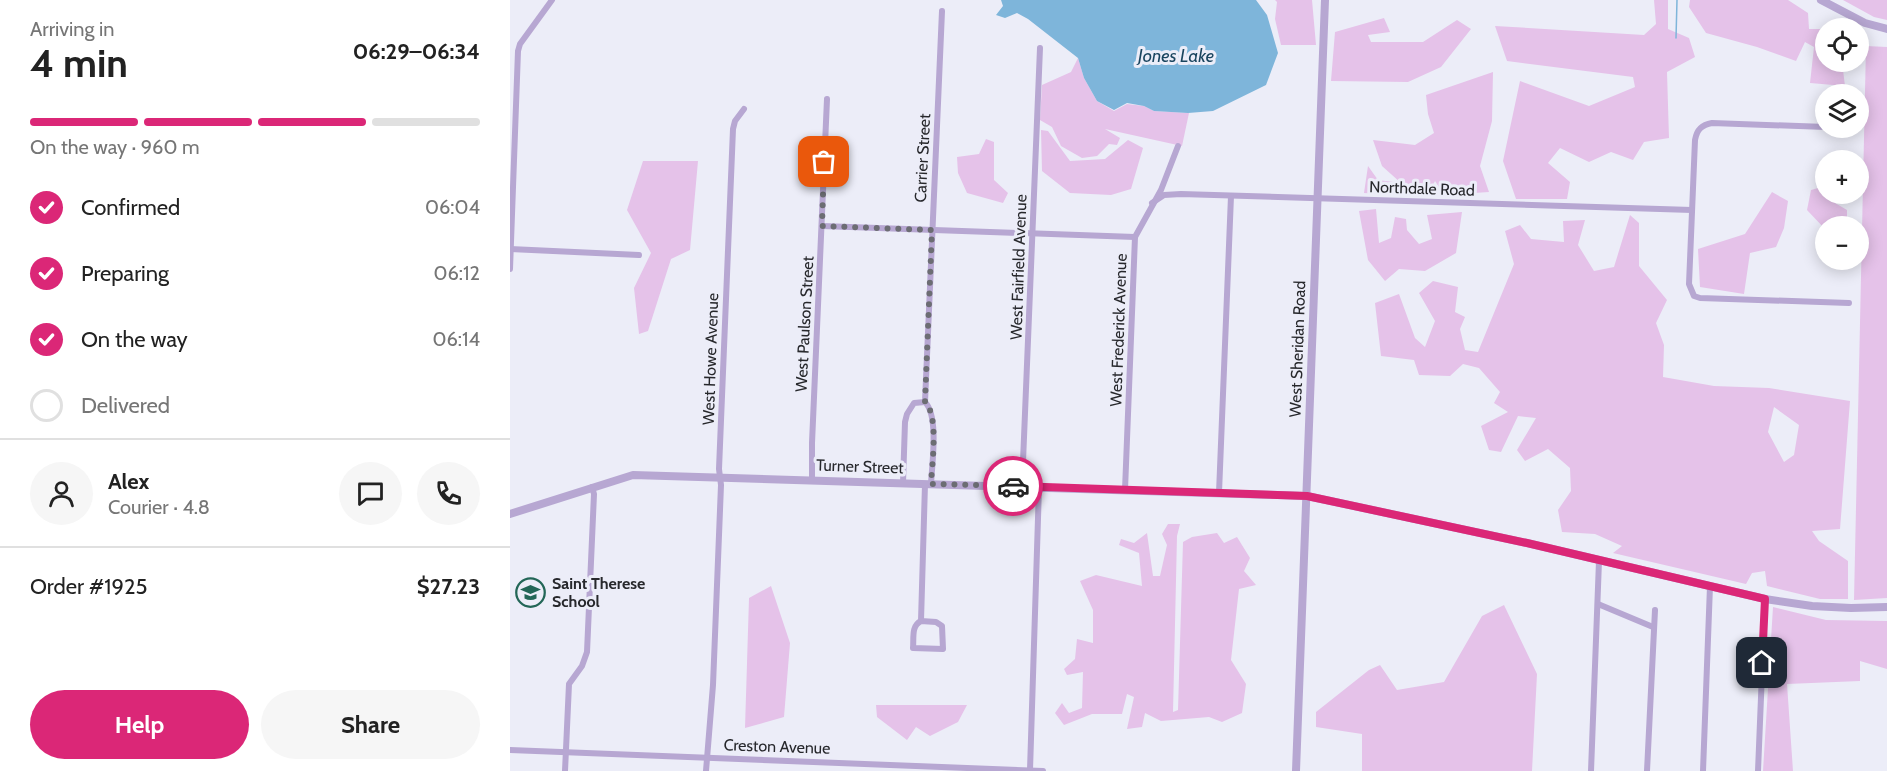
<!DOCTYPE html>
<meta charset="utf-8">
<style>
:root{--surface:#fff;--page:#f6f6f6;--text:#222;--muted:#767676;--line:#e0e0e0;--accent:#db2777}
body{margin:0;font-family:Cabin,sans-serif;background:var(--page);color:var(--text);height:100vh;display:flex;flex-direction:column;font-size:22px;white-space:nowrap}
*{box-sizing:border-box;margin:0}
p{font-size:20px;color:var(--muted)}
.icon{flex:none;width:33px;height:33px;fill:none;stroke:currentColor;stroke-width:2;stroke-linecap:round;stroke-linejoin:round}
.map{position:relative;flex:1;overflow:hidden}
.sheet{display:flex;flex-direction:column;background:var(--surface);width:510px}
.sheet>*{flex:none}
.tools{position:absolute;left:1305px;top:18px;display:grid;gap:12px}
.tools a{display:grid;place-items:center;width:54px;height:54px;border-radius:50%;background:var(--surface);box-shadow:0 3px 15px #0003;font-size:30px}
.pin{position:absolute;display:grid;place-items:center;width:51px;height:51px;color:#fff;margin:-26px;border-radius:12px;box-shadow:0 3px 9px #0006}
.courier{position:absolute;display:grid;place-items:center;width:60px;height:60px;margin:-30px;border:4px solid #db2777;border-radius:50%;background:#fff;color:#222;box-shadow:0 2px 8px #0007}
.summary em{font-style:normal;font-weight:700}
.summary div{display:flex;flex-direction:column-reverse}
.summary{display:flex;align-items:center;justify-content:space-between;height:102px;padding:0 30px}
h1{font-size:39px;font-weight:700;line-height:45px}
.bar{display:grid;grid-template-columns:repeat(4,1fr);gap:9px 6px;align-content:center;height:72px;padding:0 30px}
.bar i{height:8px;border-radius:4px;background:var(--line)}
.bar .selected{background:var(--accent)}
.bar p{grid-column:span 4}
.line{display:flex;align-items:center;gap:15px;padding:0 30px;border-top:2px solid var(--line)}
.line div{flex:1}
.round{display:grid;place-items:center;flex:none;width:63px;height:63px;border-radius:32px;background:var(--page)}
ol{padding:0 30px;list-style:none}
li{display:flex;align-items:center;gap:18px;height:66px}
li p{margin-inline-start:auto}
li .icon{padding:6px;border-radius:50%;background:var(--accent);color:#fff;stroke-width:4}
li:last-child{color:var(--muted)}
li i{width:33px;height:33px;border:3px solid var(--line);border-radius:50%}
.button{display:flex;gap:12px;margin-top:auto;padding:12px 30px}
.button a{flex:1;height:69px;border-radius:36px;background:var(--accent);color:#fff;font-size:24px;font-weight:700;line-height:69px;text-align:center}
.button a+a{background:var(--page);color:var(--text)}
main{display:flex;flex:1;min-height:0}
.map>svg:first-child{display:block}
</style>
<main>
<section class="sheet">
<div class="summary"><div><h1>4 min</h1><p>Arriving in</p></div><em>06:29–06:34</em></div>
<div class="bar"><i class="selected"></i><i class="selected"></i><i class="selected"></i><i></i><p>On the way · 960 m</p></div>
<ol>
<li><svg class="icon" aria-label="check" viewBox="0 0 24 24"><path d="M5 12l5 5 9-10"/></svg>Confirmed<p>06:04</p></li>
<li><svg class="icon" aria-label="check" viewBox="0 0 24 24"><path d="M5 12l5 5 9-10"/></svg>Preparing<p>06:12</p></li>
<li><svg class="icon" aria-label="check" viewBox="0 0 24 24"><path d="M5 12l5 5 9-10"/></svg>On the way<p>06:14</p></li>
<li><i></i>Delivered</li>
</ol>
<div class="line" style="height:108px"><a class="round"><svg class="icon" aria-label="person" viewBox="0 0 24 24"><circle cx="12" cy="8" r="4"/><path d="M4 21q1-7 8-7t8 7"/></svg></a><div><b>Alex</b><p>Courier · 4.8</p></div><a class="round"><svg class="icon" aria-label="chat" viewBox="0 0 24 24"><path d="M4 5h16v11H9l-5 4z"/></svg></a><a class="round"><svg class="icon" aria-label="phone" viewBox="0 0 24 24"><path d="M5 4h4l2 5-3 2q2 4 5 5l2-3 5 2v4C11 20 4 13 5 4z"/></svg></a></div>
<div class="line" style="height:78px"><div>Order #1925</div><b>$27.23</b></div>
<div class="button"><a>Help</a><a>Share</a></div>
</section>
<div class="map">
<svg width="1377" height="771" viewBox="0 0 1377 771">
<rect width="100%" height="100%" fill="#ecedf8"/>
<g fill="#e5c2e9" fill-rule="evenodd">
<polygon points="765,0 802,0 806,45 771,45 765,19 767,2"/>
<polygon points="1144,0 1158,0 1158,29 1179,38 1185,57 1157,72 1159,138 1134,142 1123,160 1101,152 1079,162 1050,148 1038,163 1060,182 1057,199 1006,199 993,161 1010,81 1079,106 1125,87 1123,77 997,61 985,26 1134,35 1146,24"/>
<polygon points="1180,0 1278,0 1298,13 1299,29 1315,29 1316,62 1332,62 1335,86 1300,83 1304,47 1295,42 1286,61 1247,47 1196,33 1179,7"/>
<polygon points="1333,0 1377,0 1377,20 1364,17"/>
<polygon points="874,18 880,32 858,35 861,42 913,42 947,20 961,29 931,67 898,82 821,81 825,32"/>
<polygon points="1356,46 1377,47 1377,598 1344,600"/>
<polygon points="568,58 574,78 587,101 604,111 617,104 634,106 644,111 679,113 672,146 595,129 610,138 607,145 599,144 587,156 572,158 551,146 542,127 530,120 532,85 561,72"/>
<polygon points="983,72 982,121 970,166 979,192 934,195 925,181 917,197 854,193 858,166 868,180 891,183 872,166 863,140 905,145 924,133 918,114 916,95"/>
<polygon points="531,130 538,131 560,161 595,159 618,140 633,148 621,189 601,195 560,193 532,171"/>
<polygon points="476,139 484,142 484,180 498,193 493,203 457,193 448,173 447,157 469,154"/>
<polygon points="133,161 188,161 180,250 161,259 138,331 129,334 124,288 141,253 117,210"/>
<polygon points="1315,186 1316,194 1328,194 1325,203 1337,210 1337,226 1316,226 1315,229 1297,210 1301,190"/>
<polygon points="1262,192 1278,201 1274,228 1266,247 1240,253 1234,294 1190,287 1188,249 1235,234"/>
<polygon points="866,209 869,243 881,238 885,217 896,219 897,230 909,244 922,239 917,215 952,212 946,253 915,271 889,269 875,281 858,260 849,211"/>
<path d="M1120,215L1129,223V266L1157,300L1146,323L1154,345L1153,377L1204,386L1259,388L1340,401L1330,529L1302,531L1309,541L1338,561V599H1310L1257,586L1255,571L1242,573L1236,584L1103,553L1112,546L1085,534L1052,532L1048,510L1061,491L1060,468L1038,449L1015,461L1007,450L1026,418L1008,416L991,452L979,450L971,426L998,412L984,403L990,392L969,368L953,364L940,376L909,375L904,360L871,356L865,303L889,294L905,338L915,347L925,321L909,293L923,281L948,287L945,312L955,317L950,329L955,350L968,352L1004,264L995,231L1010,225L1021,239L1054,242L1053,221L1075,220L1068,245L1084,271L1104,267ZM1264,407L1289,425L1284,455L1274,462L1258,432Z"/>
<polygon points="658,524 670,524 667,536 663,712 668,710 673,542 682,537 707,533 714,543 727,537 740,558 734,571 746,585 729,589 721,660 736,684 732,713 712,722 699,717 651,721 635,713 632,727 617,729 624,697 617,694 612,714 582,714 554,725 545,713 552,703 559,713 572,708 573,672 557,675 554,669 565,659 567,639 583,643 583,610 570,581 586,575 632,586 629,553 609,545 611,539 624,543 637,533 643,576 650,576 657,545 652,534"/>
<polygon points="261,586 280,643 274,717 235,728 239,598"/>
<polygon points="994,605 1027,674 1022,771 852,771 852,734 806,727 806,712 859,670 870,665 887,690 934,682 972,616"/>
<polygon points="1263,607 1316,620 1377,621 1377,669 1350,661 1350,681 1277,684 1283,771 1253,771"/>
<polygon points="366,705 457,705 448,722 420,736 406,727 397,740 367,717"/>
</g>
<polygon fill="#7eb5da" points="491,0 746,0 757,15 768,53 756,85 703,111 678,113 644,111 634,106 617,103 604,110 587,101 574,78 568,58 518,19 507,13 495,18 486,15 493,6"/>
<g fill="none" stroke-linecap="round" stroke-linejoin="round">
<polyline stroke="#7eb5da" stroke-width="1.5" points="1166,38 1167,0"/>
<g stroke="#b7a7d2" stroke-width="6">
<path d="M1316,127L1202,123C1192,125 1187,129 1185,140L1179,284L1184,296L1190,298L1339,303"/>
<polyline points="1323,128 1347,128"/>
<polyline points="642,203 654,195 671,194 1182,210"/>
<polyline points="312,226 625,237"/>
<polyline points="0,249 129,255"/>
<polyline points="0,269 8,51 10,44 42,0"/>
<polyline points="302,480 302,443 317,99"/>
<polyline points="393,483 395,422 397,414 404,403 415,402"/>
<path d="M421,484C422,464 429,416 415,402L432,11"/>
<polyline points="512,486 530,48"/>
<polyline points="615,490 625,237 651,190 668,146"/>
<polyline points="709,493 721,196"/>
<polyline points="1088,604 1143,627"/>
<path d="M411,621L426,622L432,626L433,649L403,648C404,638 401,626 411,621L415,484"/>
<polyline points="0,750 533,771"/>
<polyline points="520,770 529,487"/>
<polyline points="55,771 59,684 72,666 77,652 84,494 82,487"/>
<polyline points="196,771 203,685 211,485 209,469 223,129 225,121 234,109"/>
<polyline points="1081,771 1089,561"/>
<polyline points="1137,771 1145,610"/>
<polyline points="1193,771 1200,586"/>
<polyline points="1248,771 1255,599"/>
</g>
<g stroke="#b7a7d2" stroke-width="8">
<polyline points="1311,0 1355,23 1377,29"/>
<polyline points="0,514 123,475 797,496 1017,543 1255,599 1302,606 1341,608 1377,607"/>
<polyline points="786,771 815,0"/>
</g>
</g>
<g fill="none" stroke-linecap="round" stroke-linejoin="round">
<path stroke="#6c6d73" stroke-width="6" stroke-dasharray="0 10.8" d="M314,162L312,226L422,230L415,402C429,415 422,464 421,484L503,486"/>
<polyline stroke="#db2777" stroke-width="8" points="503,486 797,496 1017,543 1255,599 1252,663"/>
</g>
<defs>
<symbol id="school-ring" viewBox="-11 -11 22 22"><circle r="9.5" fill="#ecedf8" stroke="#236657" stroke-width="1.5"/><path d="M0-5L7-2L0 1L-7-2ZM-4 1L0 2.5L4 1V4Q0 6-4 4Z" fill="#236657"/></symbol>
</defs>
<g fill-rule="evenodd">
<use href="#school-ring" x="4" y="576" width="33" height="33"/>
</g>
<g text-anchor="middle" stroke-width="6" stroke-linejoin="round" paint-order="stroke">
<g font-size="16" fill="#27282c" stroke="#ecedf8">
<text transform="translate(412 158) rotate(-87)" y="6">Carrier Street</text>
<text transform="translate(912 188) rotate(2)" y="6">Northdale Road</text>
<text transform="translate(508 267) rotate(-88)" y="6">West Fairfield Avenue</text>
<text transform="translate(294 324) rotate(-87)" y="6">West Paulson Street</text>
<text transform="translate(608 330) rotate(-88)" y="6">West Frederick Avenue</text>
<text transform="translate(787 349) rotate(-88)" y="6">West Sheridan Road</text>
<text transform="translate(200 359) rotate(-88)" y="6">West Howe Avenue</text>
<text transform="translate(350 466) rotate(2)" y="6">Turner Street</text>
<text transform="translate(267 746) rotate(2)" y="6">Creston Avenue</text>
</g>
<g font-size="16" font-weight="bold" fill="#27282c" stroke="#ecedf8" text-anchor="start">
<text x="42" y="589">Saint Therese<tspan x="42" dy="18">School</tspan></text>
</g>
<g font-size="18" font-style="italic" fill="#1a455f" stroke="#ecedf8">
<text x="666" y="62">Jones Lake</text>
</g>
</g>
</svg>
<div class="tools">
<a><svg class="icon" aria-label="locate" viewBox="0 0 24 24"><circle cx="12" cy="12" r="6"/><path d="M12 2v4M12 18v4M2 12h4M18 12h4"/></svg></a>
<a><svg class="icon" aria-label="layers" viewBox="0 0 24 24"><path d="M12 4l9 5-9 5-9-5zM3 14l9 5 9-5"/></svg></a>
<a>+</a>
<a>−</a>
</div>
<div class="pin" style="left:314px;top:162px;background:#ea580c"><svg class="icon" aria-label="bag" viewBox="0 0 24 24"><path d="M5 8h14l-1 12H6zM9 8a3 3 0 0 1 6 0"/></svg></div>
<div class="pin" style="left:1252px;top:663px;background:#1f2937"><svg class="icon" aria-label="home" viewBox="0 0 24 24"><path d="M3 11l9-7 9 7M6 9v11h12V9"/></svg></div>
<div class="courier" style="left:503px;top:486px"><svg class="icon" aria-label="car" viewBox="0 0 24 24"><path d="M5 17H2v-5l4-1 3-4h7l3 4 3 1v5h-3M9 17h6M6 11h13"/><circle cx="7" cy="17" r="2"/><circle cx="17" cy="17" r="2"/></svg></div>
</div>
</main>
